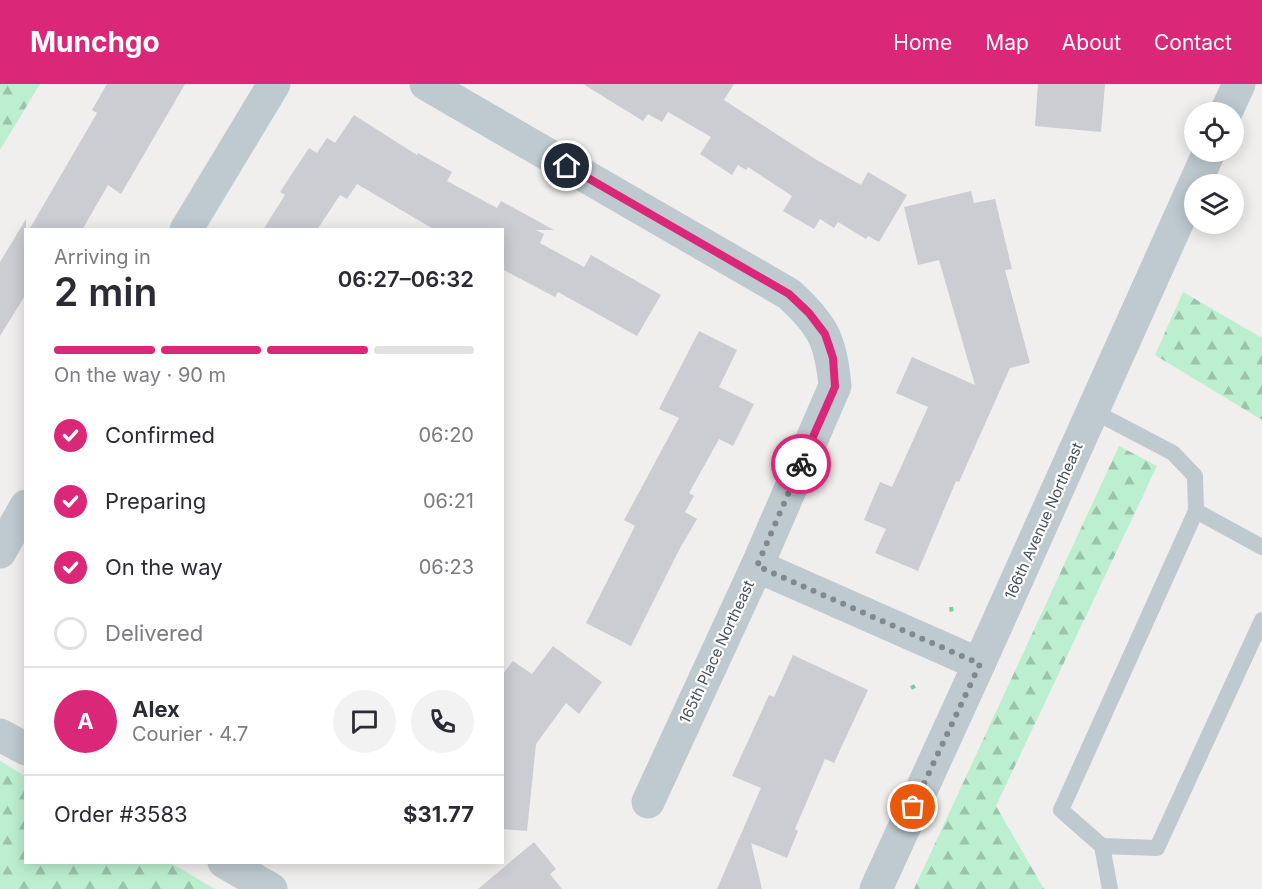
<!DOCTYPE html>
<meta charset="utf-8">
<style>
:root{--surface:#fff;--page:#f2f2f3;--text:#2b2b33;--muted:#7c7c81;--line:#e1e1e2;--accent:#db2777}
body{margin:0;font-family:Inter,sans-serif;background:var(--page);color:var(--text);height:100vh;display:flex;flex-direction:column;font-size:22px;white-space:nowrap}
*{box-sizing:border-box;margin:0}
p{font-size:20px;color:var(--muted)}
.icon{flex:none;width:33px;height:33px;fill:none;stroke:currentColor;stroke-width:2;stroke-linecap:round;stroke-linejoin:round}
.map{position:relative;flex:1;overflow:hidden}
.side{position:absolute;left:24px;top:144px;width:480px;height:636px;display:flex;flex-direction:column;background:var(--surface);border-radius:0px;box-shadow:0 3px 15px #0003}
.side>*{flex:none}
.fabs{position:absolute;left:1184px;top:18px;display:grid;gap:12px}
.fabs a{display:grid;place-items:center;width:60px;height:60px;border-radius:50%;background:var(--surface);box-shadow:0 3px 15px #0003;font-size:30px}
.pin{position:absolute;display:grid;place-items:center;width:51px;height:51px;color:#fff;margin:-26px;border:3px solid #fff;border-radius:50%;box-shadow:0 2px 6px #0007}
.courier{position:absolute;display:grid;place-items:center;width:60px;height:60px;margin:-30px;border:4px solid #db2777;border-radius:50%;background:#fff;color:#222;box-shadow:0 2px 8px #0007}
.overview em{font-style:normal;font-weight:600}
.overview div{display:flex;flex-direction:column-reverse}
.overview{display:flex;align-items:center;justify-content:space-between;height:102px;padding:0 30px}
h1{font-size:39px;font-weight:600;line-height:45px}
.bar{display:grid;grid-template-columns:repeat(4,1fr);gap:9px 6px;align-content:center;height:72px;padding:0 30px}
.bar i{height:8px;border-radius:4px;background:var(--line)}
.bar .current{background:var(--accent)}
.bar p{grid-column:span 4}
.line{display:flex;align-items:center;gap:15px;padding:0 30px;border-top:2px solid var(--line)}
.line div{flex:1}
.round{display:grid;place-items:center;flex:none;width:63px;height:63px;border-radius:32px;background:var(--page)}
ol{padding:0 30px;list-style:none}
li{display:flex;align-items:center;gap:18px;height:66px}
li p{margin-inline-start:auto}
li .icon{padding:6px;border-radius:50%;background:var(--accent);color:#fff;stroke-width:4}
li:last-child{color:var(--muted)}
li i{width:33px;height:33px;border:3px solid var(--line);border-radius:50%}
header{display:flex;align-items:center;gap:36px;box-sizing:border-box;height:84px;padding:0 30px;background:var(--accent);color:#fff}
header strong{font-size:28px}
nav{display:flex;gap:33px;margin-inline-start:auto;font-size:21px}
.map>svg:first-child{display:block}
</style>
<header>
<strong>Munchgo</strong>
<nav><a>Home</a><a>Map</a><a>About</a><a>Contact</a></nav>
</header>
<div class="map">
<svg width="1262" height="805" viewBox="0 0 1262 805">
<defs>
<pattern id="forest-firs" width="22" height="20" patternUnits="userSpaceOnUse" patternTransform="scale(1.5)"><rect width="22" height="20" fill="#bcefcf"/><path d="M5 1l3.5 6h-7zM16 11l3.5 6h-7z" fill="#9bc4ab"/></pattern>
</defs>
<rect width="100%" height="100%" fill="#f1eeee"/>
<g fill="url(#forest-firs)">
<polygon points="0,0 40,0 0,66"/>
<polygon points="1183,208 1262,254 1262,336 1155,271"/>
<polygon points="1119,362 1157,382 996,722 1044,805 914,805"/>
<polygon points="0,677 25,692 26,778 171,779 215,805 0,805"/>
</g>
<g fill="#cbcdd3">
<polygon points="107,0 185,0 121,110 108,101 82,146 29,146 97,29 92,26"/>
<polygon points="583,0 734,0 724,16 815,75 861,101 868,88 907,111 879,158 868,152 866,155 838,138 834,144 820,135 814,145 783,127 792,112 748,83 746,86 738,81 732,91 700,70 711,53 668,28 662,38 648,30 643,37"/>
<polygon points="1038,0 1105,0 1101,48 1035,42"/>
<polygon points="354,31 417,71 418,69 452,88 447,97 497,124 501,117 554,146 536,146 544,150 540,159 584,183 591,171 661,211 637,252 558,208 555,213 502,185 502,146 435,146 357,100 347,115 340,111 317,146 263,146 285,111 280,108 309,64 317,69 327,54 335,59"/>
<polygon points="971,107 974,119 995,115 1012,185 1005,186 1030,279 1010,284 959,398 956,397 918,487 875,469 886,445 864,436 880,398 892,403 928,323 896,309 912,273 975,301 939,176 918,181 904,123"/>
<polygon points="26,135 26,210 0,252 0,178"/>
<polygon points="699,247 737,266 719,303 754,320 733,362 719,355 689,409 694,412 685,428 697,435 679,466 631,562 586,539 635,442 624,436 679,334 659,325"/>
<polygon points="553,562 602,598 579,630 566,619 536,660 527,747 502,745 502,591 513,577 532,590"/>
<polygon points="793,571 868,606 834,679 825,675 795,745 798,747 787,774 751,759 762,805 717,805 761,704 732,692 769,611 774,613"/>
<polygon points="534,758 556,785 550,790 562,805 478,805"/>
</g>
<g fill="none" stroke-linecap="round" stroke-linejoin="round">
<g stroke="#74cda0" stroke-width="4" stroke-dasharray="4.5 3" stroke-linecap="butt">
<polyline points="951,523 952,530"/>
<polyline points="911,604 917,601"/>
</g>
<g stroke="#bec9d0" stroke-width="16">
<polyline points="1093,327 1173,369 1195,392 1196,427 1061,726 1102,762 1157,764 1262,536"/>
<polyline points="1196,427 1262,463"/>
<polyline points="1102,762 1110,805"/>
</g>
<g stroke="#bec9d0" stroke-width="33">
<path d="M426,0L789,210C823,241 831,257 835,302L757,482L648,718"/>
<polyline points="186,146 274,0"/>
<polyline points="0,468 26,422"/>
<polyline points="757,482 979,580"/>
</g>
<g stroke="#bec9d0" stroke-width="33">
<polyline points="1226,28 1239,0"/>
<polyline points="0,651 26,665"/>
<polyline points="224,778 271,805"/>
<polyline points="876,805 979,580 1209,68"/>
</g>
</g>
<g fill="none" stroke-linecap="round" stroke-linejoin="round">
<polyline stroke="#82898e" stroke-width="6" stroke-dasharray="0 10.8" points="801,380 757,482 980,580 913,723"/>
<polyline stroke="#db2777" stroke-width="8" points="567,82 789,210 809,229 825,250 833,274 834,288 835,303 801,380"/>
</g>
<g text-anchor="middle" stroke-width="4.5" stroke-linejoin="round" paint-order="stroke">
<g font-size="15" fill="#46525b" stroke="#fff">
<text transform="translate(1044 437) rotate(-66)" y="5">166th Avenue Northeast</text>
<text transform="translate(717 568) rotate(-65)" y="5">165th Place Northeast</text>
</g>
</g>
</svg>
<div class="fabs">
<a><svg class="icon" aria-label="locate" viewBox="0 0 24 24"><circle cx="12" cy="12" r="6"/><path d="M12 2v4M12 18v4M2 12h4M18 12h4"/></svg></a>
<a><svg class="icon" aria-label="layers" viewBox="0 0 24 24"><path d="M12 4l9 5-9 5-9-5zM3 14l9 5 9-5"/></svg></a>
</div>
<div class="pin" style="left:913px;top:723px;background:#ea580c"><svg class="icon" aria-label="bag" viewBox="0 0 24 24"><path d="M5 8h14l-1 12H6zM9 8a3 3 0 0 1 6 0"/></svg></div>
<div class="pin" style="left:567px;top:82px;background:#1f2937"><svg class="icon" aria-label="home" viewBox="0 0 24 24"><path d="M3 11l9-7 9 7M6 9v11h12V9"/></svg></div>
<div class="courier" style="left:801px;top:380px"><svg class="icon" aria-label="bike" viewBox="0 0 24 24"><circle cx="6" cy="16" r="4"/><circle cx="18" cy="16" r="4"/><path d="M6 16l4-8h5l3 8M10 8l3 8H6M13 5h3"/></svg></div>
<section class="side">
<div class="overview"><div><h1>2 min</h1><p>Arriving in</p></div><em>06:27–06:32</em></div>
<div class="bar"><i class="current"></i><i class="current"></i><i class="current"></i><i></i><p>On the way · 90 m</p></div>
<ol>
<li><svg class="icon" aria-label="check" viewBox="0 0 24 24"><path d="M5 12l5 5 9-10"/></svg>Confirmed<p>06:20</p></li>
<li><svg class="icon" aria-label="check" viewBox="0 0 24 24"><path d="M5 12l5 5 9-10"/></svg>Preparing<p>06:21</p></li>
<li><svg class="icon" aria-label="check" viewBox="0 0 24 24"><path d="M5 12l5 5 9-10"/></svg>On the way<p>06:23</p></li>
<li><i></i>Delivered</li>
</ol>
<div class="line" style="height:108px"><b class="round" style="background:var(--accent);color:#fff">A</b><div><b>Alex</b><p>Courier · 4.7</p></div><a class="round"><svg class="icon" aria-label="chat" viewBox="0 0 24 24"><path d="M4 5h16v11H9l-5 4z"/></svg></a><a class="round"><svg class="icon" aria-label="phone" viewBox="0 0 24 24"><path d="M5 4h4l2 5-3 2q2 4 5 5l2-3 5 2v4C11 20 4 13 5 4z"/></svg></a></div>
<div class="line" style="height:78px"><div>Order #3583</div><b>$31.77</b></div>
</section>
</div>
